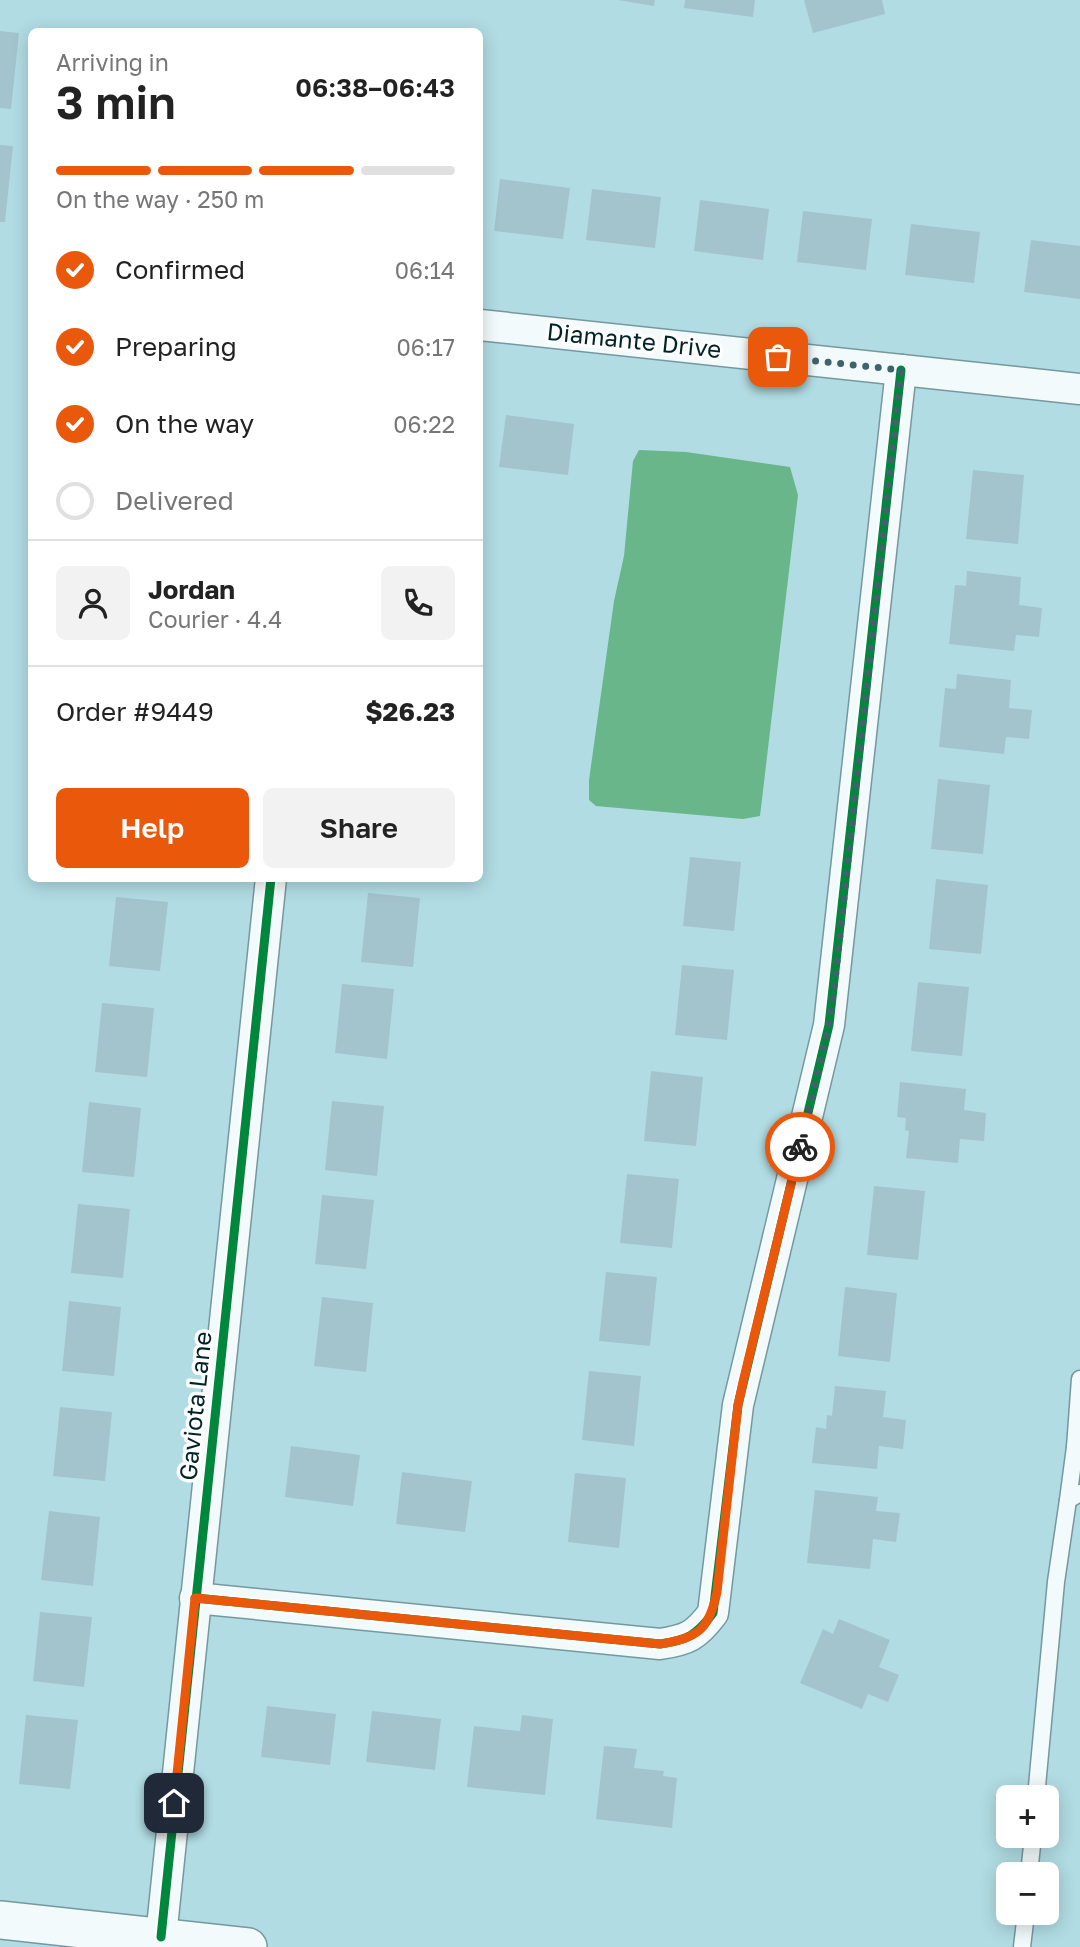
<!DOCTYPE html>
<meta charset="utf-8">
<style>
:root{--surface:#fff;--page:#f2f2f2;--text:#222;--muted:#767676;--line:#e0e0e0;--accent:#ea580c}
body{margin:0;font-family:"Golos Text",sans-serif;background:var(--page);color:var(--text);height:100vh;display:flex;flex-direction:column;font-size:26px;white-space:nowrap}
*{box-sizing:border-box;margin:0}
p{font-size:23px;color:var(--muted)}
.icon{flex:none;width:38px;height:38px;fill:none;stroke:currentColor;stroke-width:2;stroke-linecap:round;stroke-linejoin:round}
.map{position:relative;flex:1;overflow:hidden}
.drawer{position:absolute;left:28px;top:28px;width:455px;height:854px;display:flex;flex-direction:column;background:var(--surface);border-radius:10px;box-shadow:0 4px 18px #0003}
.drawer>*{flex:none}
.buttons{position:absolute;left:996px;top:1785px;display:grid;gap:14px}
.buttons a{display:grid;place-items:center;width:63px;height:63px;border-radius:10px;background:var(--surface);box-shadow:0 4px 18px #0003;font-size:35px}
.pin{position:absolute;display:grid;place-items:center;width:60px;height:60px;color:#fff;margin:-30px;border-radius:14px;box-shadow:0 4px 10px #0006}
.courier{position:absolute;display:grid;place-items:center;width:70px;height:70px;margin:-35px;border:5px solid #ea580c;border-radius:50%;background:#fff;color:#222;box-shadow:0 2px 9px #0007}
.head em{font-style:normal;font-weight:600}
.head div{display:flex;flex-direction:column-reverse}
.head{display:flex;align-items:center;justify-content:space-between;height:119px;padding:0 28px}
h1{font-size:46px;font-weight:600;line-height:52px}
.bar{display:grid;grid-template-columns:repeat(4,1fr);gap:10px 7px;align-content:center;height:84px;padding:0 28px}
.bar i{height:9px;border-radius:5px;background:var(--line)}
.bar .current{background:var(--accent)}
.bar p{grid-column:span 4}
.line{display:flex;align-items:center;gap:18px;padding:0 28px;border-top:2px solid var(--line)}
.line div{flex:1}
.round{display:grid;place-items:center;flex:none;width:74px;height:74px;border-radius:10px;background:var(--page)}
ol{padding:0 28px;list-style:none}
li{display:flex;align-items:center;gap:21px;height:77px}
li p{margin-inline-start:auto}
li .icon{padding:7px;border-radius:50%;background:var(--accent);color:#fff;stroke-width:4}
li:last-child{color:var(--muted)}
li i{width:38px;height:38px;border:4px solid var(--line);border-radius:50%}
.button{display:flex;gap:14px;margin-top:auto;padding:14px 28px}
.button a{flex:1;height:80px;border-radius:10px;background:var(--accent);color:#fff;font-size:28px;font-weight:600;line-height:80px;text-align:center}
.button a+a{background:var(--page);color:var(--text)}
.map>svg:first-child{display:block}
</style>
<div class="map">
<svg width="1080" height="1947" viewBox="0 0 1080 1947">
<rect width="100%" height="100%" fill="#b1dce3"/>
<polygon fill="#68b689" points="639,450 686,452 790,467 798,495 760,816 743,819 596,806 589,800 589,780 614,601 624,556 633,461"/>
<g fill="#a4c4cd">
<polygon points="618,0 655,0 654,6"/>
<polygon points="685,0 755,0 753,17 684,8"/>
<polygon points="804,0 882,0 885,14 813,33"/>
<polygon points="0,31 19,33 11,109 0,108"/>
<polygon points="0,145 13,146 5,222 0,222"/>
<polygon points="500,179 570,188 563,239 494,231"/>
<polygon points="592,189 661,197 655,248 586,240"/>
<polygon points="700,200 769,209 763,260 694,251"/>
<polygon points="803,211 872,219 866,270 797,262"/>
<polygon points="911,224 980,232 974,283 905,275"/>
<polygon points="1031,240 1080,246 1080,299 1024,292"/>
<polygon points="506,415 574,424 568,475 499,467"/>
<polygon points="973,470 1024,475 1018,544 966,539"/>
<polygon points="967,571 1021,577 1019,605 1042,608 1039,637 1016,635 1014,651 949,644 955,585 966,586"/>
<polygon points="957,674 1011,680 1009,708 1032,710 1029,739 1006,737 1004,754 939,747 945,688 956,689"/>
<polygon points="938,779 990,785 983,854 931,849"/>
<polygon points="690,857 741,862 734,931 683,926"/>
<polygon points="936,879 988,885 981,954 929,949"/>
<polygon points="368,893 420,898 413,967 361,962"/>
<polygon points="116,897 168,902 160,971 109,966"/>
<polygon points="682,965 734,970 727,1040 675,1035"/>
<polygon points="918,982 969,987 962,1056 911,1051"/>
<polygon points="342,984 394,989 387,1059 335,1053"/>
<polygon points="102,1003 154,1008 147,1077 95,1072"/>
<polygon points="651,1071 703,1077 696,1146 644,1141"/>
<polygon points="900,1082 966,1089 964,1110 986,1113 984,1141 960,1139 958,1163 906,1158 909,1131 905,1130 906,1118 897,1117"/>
<polygon points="332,1101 384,1106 377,1176 325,1170"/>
<polygon points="89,1102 141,1108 134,1177 82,1172"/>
<polygon points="627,1174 679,1179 672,1248 620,1243"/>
<polygon points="874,1186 925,1191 918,1260 867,1255"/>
<polygon points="322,1195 374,1200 366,1269 315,1264"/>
<polygon points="78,1204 130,1209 123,1278 71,1273"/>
<polygon points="606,1272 657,1277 650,1346 599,1341"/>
<polygon points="845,1287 897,1293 890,1362 838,1356"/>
<polygon points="322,1297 373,1303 366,1372 314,1366"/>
<polygon points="69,1301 121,1307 114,1376 62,1371"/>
<polygon points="589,1371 641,1376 634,1446 582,1440"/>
<polygon points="835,1386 886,1391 883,1417 906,1420 903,1449 879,1446 877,1469 812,1463 816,1427 826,1429 827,1415 832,1416"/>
<polygon points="60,1407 112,1412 105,1481 53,1476"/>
<polygon points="291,1446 360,1455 353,1506 285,1497"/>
<polygon points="402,1472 472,1481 465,1532 396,1524"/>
<polygon points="575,1473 626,1478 619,1548 568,1542"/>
<polygon points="815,1490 878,1497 876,1511 900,1513 896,1542 873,1539 870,1569 807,1563"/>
<polygon points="49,1511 100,1517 93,1586 41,1580"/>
<polygon points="40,1612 92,1617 84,1687 33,1681"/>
<polygon points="839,1619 890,1640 879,1667 899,1675 888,1702 868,1694 862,1709 800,1683 823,1629 833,1634"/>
<polygon points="267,1706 336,1714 330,1765 261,1757"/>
<polygon points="372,1711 441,1719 435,1770 366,1762"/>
<polygon points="26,1715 78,1720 70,1789 19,1784"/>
<polygon points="522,1715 553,1719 545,1795 467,1787 474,1726 520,1731"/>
<polygon points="604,1746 637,1749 634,1768 664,1771 663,1776 677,1778 672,1828 596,1819"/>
</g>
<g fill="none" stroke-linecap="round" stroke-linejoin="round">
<defs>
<g id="service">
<polyline points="1075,1447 1080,1379"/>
<polyline points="1068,1500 1075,1447 1080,1440"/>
<polyline points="1036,1797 1056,1582 1068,1500 1080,1493"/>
<polyline points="1029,1874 1033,1836"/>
<polyline points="1022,1947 1026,1913"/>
</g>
<g id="minor">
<polyline points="480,325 1080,389"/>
<path d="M195,1598L660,1644C687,1640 696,1636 713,1613L738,1405L829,1025L901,370"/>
<polyline points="161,1937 271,878"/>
</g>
<polyline id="tertiary" points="0,1920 248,1947"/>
</defs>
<use href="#service" stroke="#75989e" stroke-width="19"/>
<use href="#minor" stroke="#75989e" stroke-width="33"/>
<use href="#tertiary" stroke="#75989e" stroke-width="40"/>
<use href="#service" stroke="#f3fafb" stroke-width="16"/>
<use href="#minor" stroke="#f3fafb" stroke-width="30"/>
<use href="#tertiary" stroke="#f3fafb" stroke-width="37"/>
<defs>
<g id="cycleway">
<path d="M195,1598L660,1644C687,1640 696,1636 713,1613L738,1405L829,1025L901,370"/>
<polyline points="161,1937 271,878"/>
</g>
</defs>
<use href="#cycleway" stroke="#fdfdfd" stroke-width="13"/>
<use href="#cycleway" stroke="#00873e" stroke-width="9"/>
</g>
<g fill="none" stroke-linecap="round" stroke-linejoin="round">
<polyline stroke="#3e6369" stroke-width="7" stroke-dasharray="0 12.6" points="778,357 901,370 836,972 829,1025 800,1147"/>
<path stroke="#ea580c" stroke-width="9" d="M174,1803L195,1598L660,1644C698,1638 709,1630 717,1592L738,1405L743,1382L800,1147"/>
</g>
<g text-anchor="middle" stroke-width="7" stroke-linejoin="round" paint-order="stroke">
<g font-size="24" fill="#002228" stroke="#fdfdfd">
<text transform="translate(634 341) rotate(6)" y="8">Diamante Drive</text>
<text transform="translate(196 1406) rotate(-84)" y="8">Gaviota Lane</text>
</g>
</g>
</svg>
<div class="buttons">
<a>+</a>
<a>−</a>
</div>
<div class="pin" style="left:778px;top:357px;background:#ea580c"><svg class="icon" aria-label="bag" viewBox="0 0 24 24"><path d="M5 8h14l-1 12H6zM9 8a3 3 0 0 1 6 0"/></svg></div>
<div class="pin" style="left:174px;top:1803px;background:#1f2937"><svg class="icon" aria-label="home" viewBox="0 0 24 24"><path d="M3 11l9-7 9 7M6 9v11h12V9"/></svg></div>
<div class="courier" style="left:800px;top:1147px"><svg class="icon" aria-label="bike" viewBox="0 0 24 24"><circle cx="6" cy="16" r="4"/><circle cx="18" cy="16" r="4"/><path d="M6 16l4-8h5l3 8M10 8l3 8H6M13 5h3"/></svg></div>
<section class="drawer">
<div class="head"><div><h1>3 min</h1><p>Arriving in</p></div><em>06:38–06:43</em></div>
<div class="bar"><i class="current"></i><i class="current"></i><i class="current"></i><i></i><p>On the way · 250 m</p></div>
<ol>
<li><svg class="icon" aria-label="check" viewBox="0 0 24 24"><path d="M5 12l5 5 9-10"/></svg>Confirmed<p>06:14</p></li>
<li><svg class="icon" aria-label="check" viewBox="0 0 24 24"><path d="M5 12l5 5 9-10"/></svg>Preparing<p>06:17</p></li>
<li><svg class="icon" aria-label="check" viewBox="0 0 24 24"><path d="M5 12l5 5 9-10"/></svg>On the way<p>06:22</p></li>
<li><i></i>Delivered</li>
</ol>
<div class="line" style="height:126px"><a class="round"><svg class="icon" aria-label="person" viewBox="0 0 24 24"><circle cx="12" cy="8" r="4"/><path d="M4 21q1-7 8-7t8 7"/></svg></a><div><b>Jordan</b><p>Courier · 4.4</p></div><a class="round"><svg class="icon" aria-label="phone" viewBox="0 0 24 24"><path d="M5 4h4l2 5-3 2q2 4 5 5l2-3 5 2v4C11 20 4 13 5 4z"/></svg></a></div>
<div class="line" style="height:91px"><div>Order #9449</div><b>$26.23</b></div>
<div class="button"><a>Help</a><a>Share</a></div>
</section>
</div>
